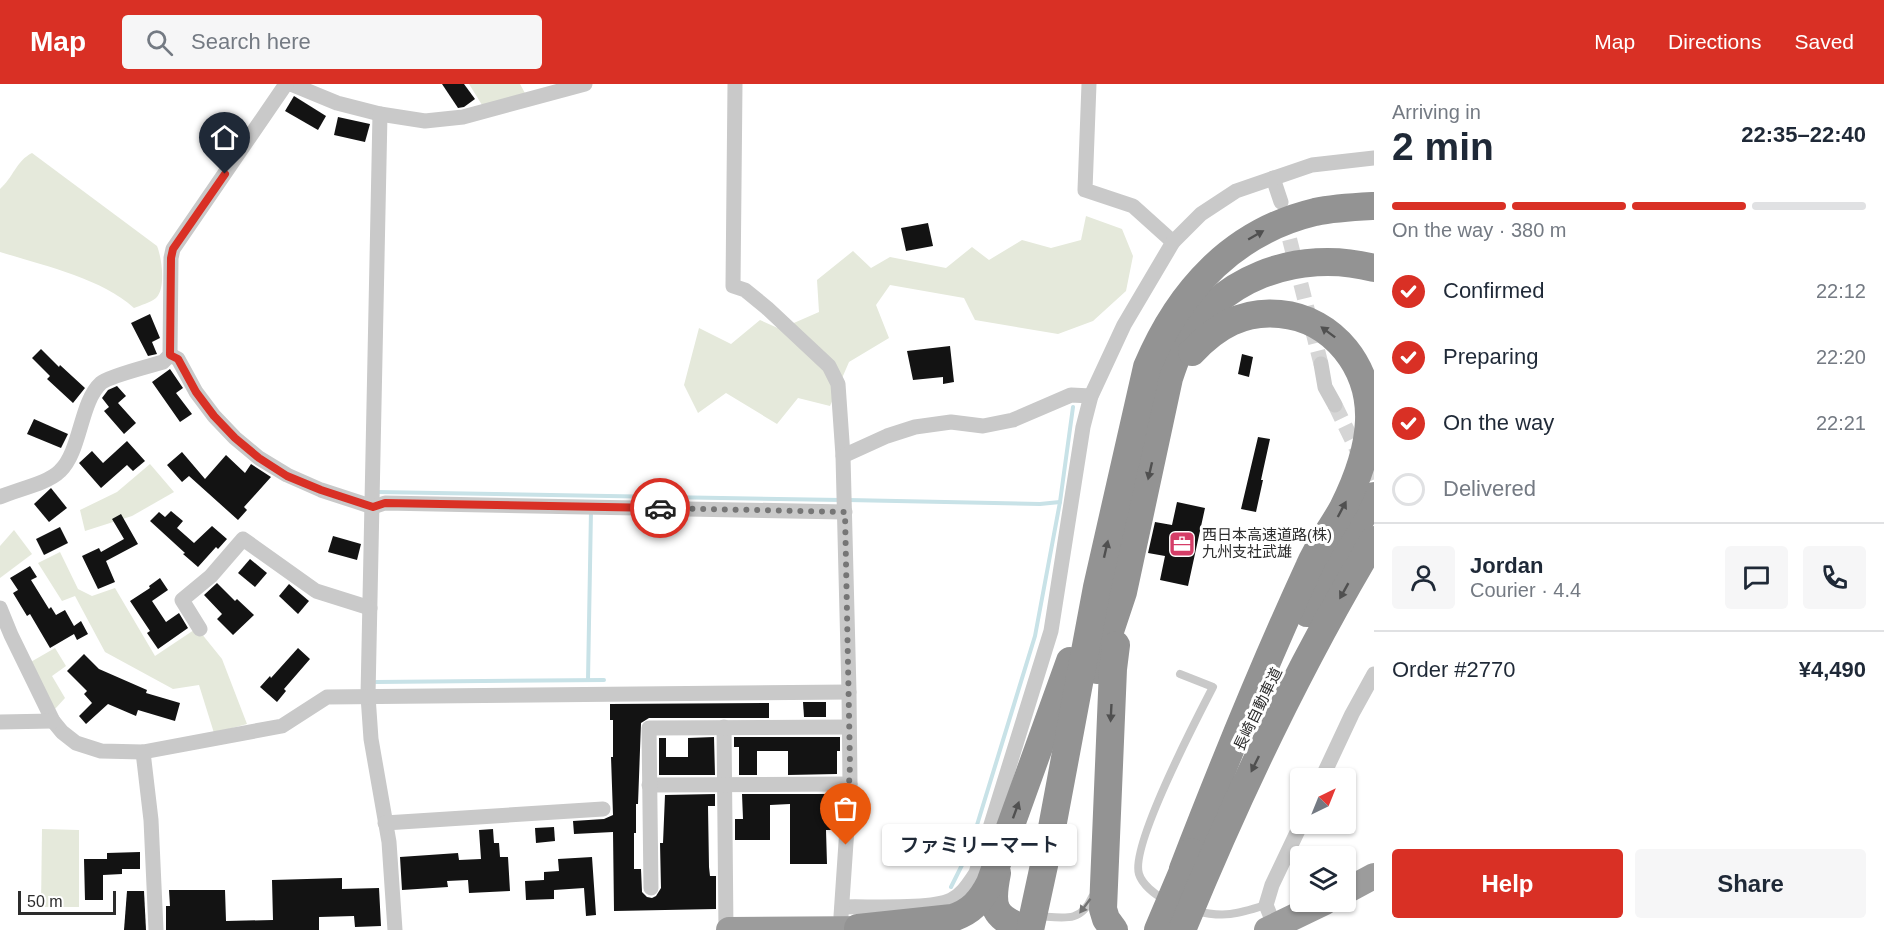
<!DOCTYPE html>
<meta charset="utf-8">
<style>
:root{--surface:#fff;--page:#f6f6f7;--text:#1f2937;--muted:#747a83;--line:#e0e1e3;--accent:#d93025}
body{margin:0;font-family:Arial,"Noto Sans JP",sans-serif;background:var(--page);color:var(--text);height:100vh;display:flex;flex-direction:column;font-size:22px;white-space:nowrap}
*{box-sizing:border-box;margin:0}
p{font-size:20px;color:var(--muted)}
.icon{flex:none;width:33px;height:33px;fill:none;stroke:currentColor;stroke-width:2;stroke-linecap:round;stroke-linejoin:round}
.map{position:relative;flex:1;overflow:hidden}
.details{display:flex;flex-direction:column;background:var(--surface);width:510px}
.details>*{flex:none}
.needle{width:39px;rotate:43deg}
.tools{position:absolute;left:1290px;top:684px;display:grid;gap:12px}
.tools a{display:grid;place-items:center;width:66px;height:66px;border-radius:6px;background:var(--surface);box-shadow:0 2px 4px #0004;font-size:30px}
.scale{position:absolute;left:18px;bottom:15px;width:98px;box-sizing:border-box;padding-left:6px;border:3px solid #2c2c2c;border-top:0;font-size:16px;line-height:21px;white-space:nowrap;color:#2c2c2c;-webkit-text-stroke:4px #fff;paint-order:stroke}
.pin{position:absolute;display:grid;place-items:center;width:51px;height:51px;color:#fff;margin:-62px -26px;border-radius:50% 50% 50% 0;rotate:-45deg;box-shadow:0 0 6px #0007}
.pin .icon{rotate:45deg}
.courier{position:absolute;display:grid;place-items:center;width:60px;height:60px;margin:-30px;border:4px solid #d93025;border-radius:50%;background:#fff;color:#222;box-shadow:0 2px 8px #0007}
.bubble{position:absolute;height:42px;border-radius:6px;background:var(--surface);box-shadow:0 2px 4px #0004;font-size:20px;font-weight:600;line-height:42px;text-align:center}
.summary em{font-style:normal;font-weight:600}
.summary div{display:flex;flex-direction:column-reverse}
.summary{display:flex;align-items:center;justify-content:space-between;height:102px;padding:0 18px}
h1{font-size:39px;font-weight:600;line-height:45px}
.bar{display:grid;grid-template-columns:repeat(4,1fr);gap:9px 6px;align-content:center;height:72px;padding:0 18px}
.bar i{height:8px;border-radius:4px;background:var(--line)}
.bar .selected{background:var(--accent)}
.bar p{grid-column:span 4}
.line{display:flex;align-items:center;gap:15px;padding:0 18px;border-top:2px solid var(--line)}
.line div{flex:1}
.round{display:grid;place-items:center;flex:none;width:63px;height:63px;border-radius:6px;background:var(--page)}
ol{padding:0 18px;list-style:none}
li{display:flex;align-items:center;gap:18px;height:66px}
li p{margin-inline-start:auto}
li .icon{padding:6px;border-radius:50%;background:var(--accent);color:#fff;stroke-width:4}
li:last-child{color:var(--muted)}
li i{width:33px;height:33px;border:3px solid var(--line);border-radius:50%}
.primary-button{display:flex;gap:12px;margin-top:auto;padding:12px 18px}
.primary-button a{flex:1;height:69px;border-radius:6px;background:var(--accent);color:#fff;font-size:24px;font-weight:600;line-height:69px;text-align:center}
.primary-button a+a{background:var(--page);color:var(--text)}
header{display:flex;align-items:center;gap:36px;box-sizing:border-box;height:84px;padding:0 30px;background:var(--accent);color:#fff}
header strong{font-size:28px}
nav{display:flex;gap:33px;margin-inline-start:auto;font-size:21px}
.search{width:420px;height:54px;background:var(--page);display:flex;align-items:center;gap:15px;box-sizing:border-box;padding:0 21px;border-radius:6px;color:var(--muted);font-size:22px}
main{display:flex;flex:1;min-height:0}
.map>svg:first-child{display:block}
</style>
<header>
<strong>Map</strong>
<div class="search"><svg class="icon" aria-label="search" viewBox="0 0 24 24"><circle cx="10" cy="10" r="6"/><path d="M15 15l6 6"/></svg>Search here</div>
<nav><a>Map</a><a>Directions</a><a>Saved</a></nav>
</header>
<main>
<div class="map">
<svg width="1374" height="846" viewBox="0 0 1374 846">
<rect width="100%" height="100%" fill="#fff"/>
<g fill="#e5e9db">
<polygon points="469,0 520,0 526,11 482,21"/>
<path d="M32,69L157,162C162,174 166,205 156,214C150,219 141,221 134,224C101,194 42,181 0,168V105C13,94 16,77 32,69Z"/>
<polygon points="1086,132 1122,145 1133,172 1126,207 1093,237 1058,250 975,236 964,214 890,201 876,221 889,254 849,278 830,322 798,314 777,340 726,309 698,329 684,301 699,244 731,260 760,236 780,245 819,228 817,196 853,167 871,184 890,173 946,184 972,163 989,176 1022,156 1051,164 1081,156"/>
<polygon points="150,380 174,408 132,432 85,447 80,426 117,408"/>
<polygon points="14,446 32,470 0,494 0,462"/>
<polygon points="60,468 78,505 92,512 115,504 155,572 197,544 222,575 247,640 214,649 199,601 173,605 105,568 75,512 62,517 38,479"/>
<polygon points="55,564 66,582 52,592 65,614 55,625 29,579"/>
<polygon points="42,745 79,746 79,823 41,823"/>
</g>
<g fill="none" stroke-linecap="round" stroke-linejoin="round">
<g stroke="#c8e2e7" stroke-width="4">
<polyline points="377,408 841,416"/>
<polyline points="848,416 1040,420 1060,418"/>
<polyline points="588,596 591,426"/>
<polyline points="376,598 604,596"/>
<polyline points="951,803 969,767 1035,552 1060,418 1073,323"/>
</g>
</g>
<g fill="#131313">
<polygon points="442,0 464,0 475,15 464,23 458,24"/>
<polygon points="294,12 326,32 318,46 285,27"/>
<polygon points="338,33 370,40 365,58 334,51"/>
<polygon points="928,139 933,162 906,167 901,144"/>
<polygon points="150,230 160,254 152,258 157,270 148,272 131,239"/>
<polygon points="950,262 954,298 943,300 943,293 913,296 907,267"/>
<polygon points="41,265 59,283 60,281 85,304 73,319 47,295 50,292 32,274"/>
<polygon points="1242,270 1253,273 1249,293 1238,290"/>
<polygon points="170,285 183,304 176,309 192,330 180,338 152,298"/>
<polygon points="117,302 126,312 118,319 136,339 124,350 104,327 109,323 102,314 108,306"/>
<polygon points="34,335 68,350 61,364 27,350"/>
<polygon points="1258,353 1270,355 1261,396 1263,396 1256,428 1241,425"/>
<polygon points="127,357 145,377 133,387 127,381 101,404 79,379 92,367 103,379"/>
<polygon points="182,368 205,395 226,371 245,389 251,380 271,393 244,423 247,426 238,436 189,392 182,398 167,381"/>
<polygon points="51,404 67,424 49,438 34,420"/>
<polygon points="1177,418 1205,424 1188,502 1160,496 1165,472 1148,469 1155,438 1172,441"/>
<polygon points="171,427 183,437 177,444 194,459 212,442 227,455 218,465 216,463 198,483 183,470 185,469 150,437 159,428 165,433"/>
<polygon points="121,430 138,460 106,477 115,498 98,505 82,472 99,464 101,468 124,455 112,435"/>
<polygon points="60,443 68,459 44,471 36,455"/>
<polygon points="333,452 361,460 357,476 328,468"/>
<polygon points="250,475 267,489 255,503 238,489"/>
<polygon points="30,482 37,493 31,496 49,525 51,523 56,531 65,526 74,542 81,537 88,550 77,556 74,550 50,564 30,530 27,532 13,509 18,506 10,494"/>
<polygon points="160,494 168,506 152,517 166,538 179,529 188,544 158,565 147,549 150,547 130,517 150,504 149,502"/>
<polygon points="217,499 235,517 237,515 254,531 233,551 217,535 222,530 204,511"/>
<polygon points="289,500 309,517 298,530 279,512"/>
<polygon points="298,564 310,575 284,605 286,607 277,618 260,603 270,592 271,594"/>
<polygon points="84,570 99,585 147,606 146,609 180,619 175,637 138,626 136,632 108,620 86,640 79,632 92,619 84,610 87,607 67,587"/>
<polygon points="803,618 826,618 826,633 804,633"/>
<polygon points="769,619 769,634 649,634 641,639 638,720 636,720 636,749 634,749 634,785 641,785 642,808 647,813 652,814 656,812 661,804 660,759 663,759 665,711 715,710 715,722 708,722 709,783 710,792 716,792 716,825 614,827 613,748 574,750 573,737 604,735 613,731 611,673 613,673 613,636 610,636 610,620"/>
<polygon points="714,653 715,691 659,691 659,654 666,654 666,673 688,673 688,654"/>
<polygon points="734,653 840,653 840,667 837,667 837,690 788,691 788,667 757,667 757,691 739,691 739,663 734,663"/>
<polygon points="742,710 840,710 837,746 826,746 827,780 790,780 790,720 770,721 770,756 735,756 735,735 743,735"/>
<polygon points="554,743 555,757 536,759 535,744"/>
<polygon points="493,745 494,759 499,759 500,773 508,773 510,807 469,809 468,796 447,797 448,803 402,806 400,773 458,769 459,776 481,775 479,746"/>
<polygon points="140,768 140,785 122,785 122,790 103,791 103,816 85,816 84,775 107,775 107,769"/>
<polygon points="592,773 596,831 586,832 584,804 554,806 554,815 526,816 525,797 544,796 544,788 559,787 558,775"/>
<polygon points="342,794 342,805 379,804 381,842 355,843 354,832 319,833 319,846 166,846 166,822 170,822 169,806 225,806 226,837 273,836 272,796"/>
<polygon points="127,807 144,807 146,846 124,846"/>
</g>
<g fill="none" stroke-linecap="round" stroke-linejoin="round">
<g stroke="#d5d5d5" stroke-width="15" stroke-dasharray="15 8" stroke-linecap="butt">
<polyline points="1284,133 1321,280"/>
<polyline points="1335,321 1374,401"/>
</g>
<g stroke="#c9c9c9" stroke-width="8">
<path d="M1164,815C1155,811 1142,800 1139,790C1130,762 1197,634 1213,603L1180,590"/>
<path d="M1195,827C1225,834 1237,830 1266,821"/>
<path d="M1039,832C1064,834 1081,839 1092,813"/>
</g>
<g stroke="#c9c9c9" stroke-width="15">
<polyline points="291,0 337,19 380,30 425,37 463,33 585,0"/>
<polyline points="735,0 733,202 745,206 767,224 829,282 838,300 843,372"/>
<polyline points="1089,0 1085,106 1133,122 1173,158"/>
<polyline points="380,30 368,612 371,655 389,758 395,846"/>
<polyline points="1273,94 1281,118"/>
<polyline points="170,271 178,275 196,308 214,332 235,354 259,374 287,391 321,406 373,423 385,419 845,428"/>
<polyline points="1321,280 1325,303 1335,321"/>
<path d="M0,413C17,405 47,400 60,387C81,367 80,318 101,299C109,292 150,282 163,278L170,271L171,174L173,165L286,0"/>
<polyline points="0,524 11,551 53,637 62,648 76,659 101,667 143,668 282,642 327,613 849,608"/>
<polyline points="200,545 182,516 211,492 243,455 316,507 370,524"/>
<polyline points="0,638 53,637"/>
<polyline points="724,643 726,846"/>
<polyline points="143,668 151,736 156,846"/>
<polyline points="1322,694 1352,630 1374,590"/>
<polyline points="649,701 850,700"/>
<polyline points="385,739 603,725"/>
<polyline points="651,804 649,644 849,643"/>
<path d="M842,823C867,822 930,826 951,816C963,810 969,799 976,789L1051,547L1083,343L1091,312L1124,241L1173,158L1201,130L1236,107L1312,81L1374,74"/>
<polyline points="841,832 850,700 849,608 843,372 887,352 915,343 951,338 983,342 1013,336 1071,311 1091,312"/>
<polyline points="1275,843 1266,821 1272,801 1301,740"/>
</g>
<g stroke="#9c9c9c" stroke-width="26">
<polyline points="1346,807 1374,792"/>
<polyline points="729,846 879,845"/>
<polyline points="1267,846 1325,818"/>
</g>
<g stroke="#939393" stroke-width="28">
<polyline points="1307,529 1374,412"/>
<path d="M1097,586L1123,508L1169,294C1172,285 1175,276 1179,267C1213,194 1299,164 1374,184"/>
<path d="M1183,785C1222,684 1263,583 1309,483C1318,462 1332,444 1343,424C1356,398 1368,366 1369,337C1371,284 1334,235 1280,230C1244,226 1216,242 1192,268"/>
<path d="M997,789C990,824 993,833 1027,846"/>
<path d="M858,844L952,834C971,828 981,817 990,799L1070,577"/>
<path d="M1030,846L1051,749L1097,503L1147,283C1179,207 1232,148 1315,128C1334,124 1355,123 1374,122"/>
<polyline points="1114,846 1106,835 1103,825 1113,585 1116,561"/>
<polyline points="1158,846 1191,768"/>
<path d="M1182,846C1237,712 1299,581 1374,456"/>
</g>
</g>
<defs><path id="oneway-solid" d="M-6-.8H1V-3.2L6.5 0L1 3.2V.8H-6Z" transform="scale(1.5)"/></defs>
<g fill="#505050">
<use href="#oneway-solid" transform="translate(1256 151) rotate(-30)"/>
<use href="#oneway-solid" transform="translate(1328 248) rotate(-143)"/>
<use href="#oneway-solid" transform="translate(1150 387) rotate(103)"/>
<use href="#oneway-solid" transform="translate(1342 425) rotate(-62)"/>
<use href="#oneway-solid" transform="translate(1106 465) rotate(-77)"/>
<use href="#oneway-solid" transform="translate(1344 507) rotate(119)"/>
<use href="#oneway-solid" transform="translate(1111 629) rotate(93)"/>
<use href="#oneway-solid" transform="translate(1255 680) rotate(116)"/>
<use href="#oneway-solid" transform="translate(1016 726) rotate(-70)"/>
</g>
<use fill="#737373" href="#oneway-solid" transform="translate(1085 822) rotate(127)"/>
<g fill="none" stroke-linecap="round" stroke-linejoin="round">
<polyline stroke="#767676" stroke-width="6" stroke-dasharray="0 10.8" points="660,424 845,428 850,681 846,761"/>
<polyline stroke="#d93025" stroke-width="8" points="225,90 173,165 171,174 170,271 178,275 196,308 214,332 235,354 259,374 287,392 321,406 373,423 385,419 660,424"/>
</g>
<defs>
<symbol id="office-square" viewBox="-11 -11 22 22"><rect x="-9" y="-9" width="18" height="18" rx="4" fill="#d53d67" stroke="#fff"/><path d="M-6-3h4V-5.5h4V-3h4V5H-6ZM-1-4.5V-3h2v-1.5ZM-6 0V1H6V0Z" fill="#fff"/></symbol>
</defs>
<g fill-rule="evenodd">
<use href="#office-square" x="1167" y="445" width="30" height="30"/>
</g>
<g text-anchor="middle" stroke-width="6" stroke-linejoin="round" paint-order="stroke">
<g font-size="15" fill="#2c2c2c" stroke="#fff" text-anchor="start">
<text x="1202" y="456">西日本高速道路(株)<tspan x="1202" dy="17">九州支社武雄</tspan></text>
</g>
<g font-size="15" fill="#2c2c2c" stroke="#fff">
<text transform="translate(1258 625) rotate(-64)" y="5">長崎自動車道</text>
</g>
</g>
</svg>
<div class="tools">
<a><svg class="needle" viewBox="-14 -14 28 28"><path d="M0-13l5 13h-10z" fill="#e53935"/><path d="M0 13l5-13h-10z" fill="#747a83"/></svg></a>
<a><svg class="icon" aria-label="layers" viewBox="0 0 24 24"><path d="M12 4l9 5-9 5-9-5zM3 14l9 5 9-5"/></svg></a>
</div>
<div class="scale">50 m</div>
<div class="pin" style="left:846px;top:761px;background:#ea580c"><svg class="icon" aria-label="bag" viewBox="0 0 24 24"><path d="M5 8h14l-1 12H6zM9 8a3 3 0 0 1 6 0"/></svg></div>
<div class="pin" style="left:225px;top:90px;background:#1f2937"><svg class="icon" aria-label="home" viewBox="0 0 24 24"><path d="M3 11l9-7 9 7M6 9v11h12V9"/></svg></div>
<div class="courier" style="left:660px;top:424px"><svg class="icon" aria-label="car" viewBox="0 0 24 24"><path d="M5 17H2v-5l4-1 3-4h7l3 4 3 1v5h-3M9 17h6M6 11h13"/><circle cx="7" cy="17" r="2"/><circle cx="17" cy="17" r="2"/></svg></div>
<div class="bubble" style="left:882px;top:740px;width:195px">ファミリーマート</div>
</div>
<section class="details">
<div class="summary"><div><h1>2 min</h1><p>Arriving in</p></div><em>22:35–22:40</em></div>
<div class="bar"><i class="selected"></i><i class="selected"></i><i class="selected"></i><i></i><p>On the way · 380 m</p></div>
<ol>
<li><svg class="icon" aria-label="check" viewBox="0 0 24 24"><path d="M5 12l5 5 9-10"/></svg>Confirmed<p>22:12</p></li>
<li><svg class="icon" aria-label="check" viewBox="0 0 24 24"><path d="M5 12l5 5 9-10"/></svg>Preparing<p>22:20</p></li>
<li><svg class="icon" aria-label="check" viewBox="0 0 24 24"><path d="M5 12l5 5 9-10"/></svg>On the way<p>22:21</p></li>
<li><i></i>Delivered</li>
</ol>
<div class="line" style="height:108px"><a class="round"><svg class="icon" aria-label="person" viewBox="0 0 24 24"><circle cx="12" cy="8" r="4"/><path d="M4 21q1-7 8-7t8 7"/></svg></a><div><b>Jordan</b><p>Courier · 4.4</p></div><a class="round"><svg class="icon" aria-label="chat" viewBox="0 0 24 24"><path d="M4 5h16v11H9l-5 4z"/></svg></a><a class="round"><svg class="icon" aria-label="phone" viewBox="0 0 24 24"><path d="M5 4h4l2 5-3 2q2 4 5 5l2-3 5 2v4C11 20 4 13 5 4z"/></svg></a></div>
<div class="line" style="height:78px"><div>Order #2770</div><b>¥4,490</b></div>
<div class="primary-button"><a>Help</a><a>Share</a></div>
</section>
</main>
